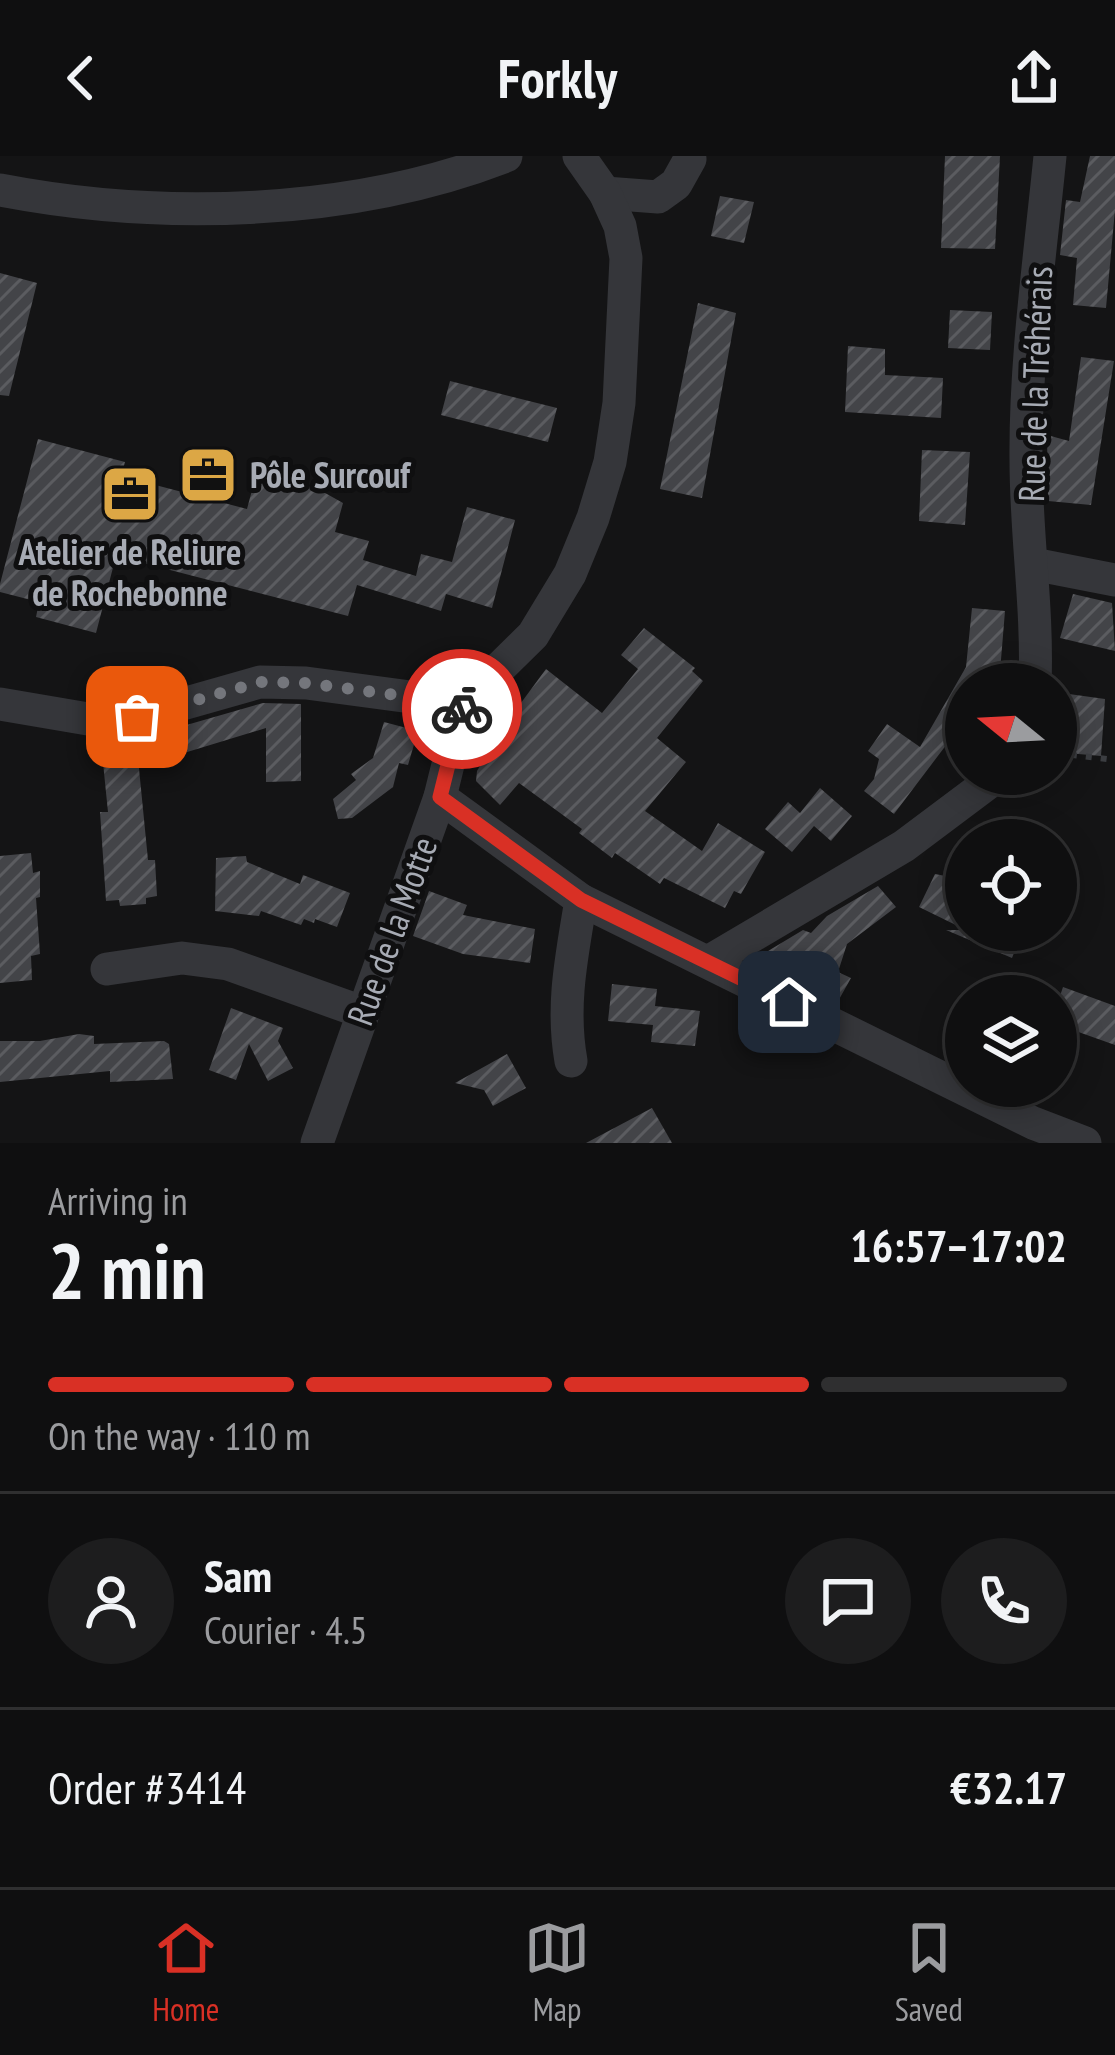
<!DOCTYPE html>
<meta charset="utf-8">
<style>
:root{--surface:#0f0f10;--page:#1d1d1e;--text:#f1f3f6;--muted:#9b9c9f;--line:#2f2f30;--accent:#d93025}
body{margin:0;font-family:"PT Sans Narrow",sans-serif;background:var(--page);color:var(--text);height:100vh;display:flex;flex-direction:column;font-size:45px;white-space:nowrap}
*{box-sizing:border-box;margin:0}
p{font-size:39px;color:var(--muted)}
.icon{flex:none;width:66px;height:66px;fill:none;stroke:currentColor;stroke-width:2;stroke-linecap:round;stroke-linejoin:round}
.map{position:relative;height:987px;overflow:hidden}
.drawer{display:flex;flex-direction:column;background:var(--surface);flex:1}
.drawer>*{flex:none}
.needle{width:78px;rotate:288deg}
.buttons{position:absolute;left:945px;top:507px;display:grid;gap:24px}
.buttons a{display:grid;place-items:center;width:132px;height:132px;border-radius:50%;background:var(--surface);box-shadow:0 6px 30px #0003,0 0 0 3px var(--line);font-size:60px}
.pin{position:absolute;display:grid;place-items:center;width:102px;height:102px;color:#fff;margin:-51px;border-radius:24px;box-shadow:0 6px 18px #0006}
.courier{position:absolute;display:grid;place-items:center;width:120px;height:120px;margin:-60px;border:9px solid #d93025;border-radius:50%;background:#fff;color:#222;box-shadow:0 3px 15px #0007}
.headline em{font-style:normal;font-weight:700}
.headline div{display:flex;flex-direction:column-reverse}
.headline{display:flex;align-items:center;justify-content:space-between;height:204px;padding:0 48px}
h1{font-size:78px;font-weight:700;line-height:90px}
.bar{display:grid;grid-template-columns:repeat(4,1fr);gap:18px 12px;align-content:center;height:144px;padding:0 48px}
.bar i{height:15px;border-radius:9px;background:var(--line)}
.bar .current{background:var(--accent)}
.bar p{grid-column:span 4}
.line{display:flex;align-items:center;gap:30px;padding:0 48px;border-top:3px solid var(--line)}
.line div{flex:1}
.round{display:grid;place-items:center;flex:none;width:126px;height:126px;border-radius:63px;background:var(--page)}
header{display:flex;justify-content:space-between;align-items:center;height:156px;padding:0 48px;background:var(--surface);font-size:54px;font-weight:700}
.tab-bar{display:flex;justify-content:space-around;align-items:center;height:168px;border-top:3px solid var(--line);background:var(--surface);font-size:33px;color:var(--muted)}
.tab-bar a{display:grid;justify-items:center;gap:6px}
.tab-bar .current{color:var(--accent)}
.map>svg:first-child{display:block}
</style>
<header><svg class="icon" aria-label="back" viewBox="0 0 24 24"><path d="M15 5l-7 7 7 7"/></svg>Forkly<svg class="icon" aria-label="share" viewBox="0 0 24 24"><path d="M12 15V3M7 8l5-5 5 5M5 13v7h14v-7"/></svg></header>
<div class="map">
<svg width="1115" height="987" viewBox="0 0 1115 987">
<defs>
<pattern id="building-hatch" width="6" height="6" patternUnits="userSpaceOnUse" patternTransform="scale(3)"><rect width="6" height="6" fill="#434448"/><path d="M-1 1l2-2M0 6l6-6M5 7l2-2" fill="none" stroke="#5b5c60"/></pattern>
</defs>
<rect width="100%" height="100%" fill="#141415"/>
<g fill="url(#building-hatch)">
<polygon points="945,0 1000,0 995,93 941,92"/>
<polygon points="1090,0 1115,0 1115,54 1106,152 1073,149 1077,102 1060,99 1066,44 1080,46"/>
<polygon points="720,40 754,46 744,87 711,80"/>
<polygon points="0,117 37,127 9,240 0,239"/>
<polygon points="698,147 736,157 702,342 660,333"/>
<polygon points="950,154 992,156 990,194 948,192"/>
<polygon points="848,190 885,193 885,219 943,222 941,262 845,256"/>
<polygon points="1081,201 1114,205 1091,349 1048,345 1047,279 1069,285"/>
<polygon points="450,225 557,252 548,286 441,259"/>
<polygon points="38,283 125,306 121,320 247,353 255,323 281,323 318,333 343,347 335,376 369,385 363,404 416,420 421,398 452,406 467,351 515,364 492,452 446,438 441,455 357,429 348,460 116,400 96,477 36,461 39,446 0,436 0,428"/>
<polygon points="922,294 970,296 965,369 919,365"/>
<polygon points="1073,438 1112,447 1115,495 1060,482"/>
<polygon points="972,452 1005,455 999,528 966,528 966,582 956,576 894,658 864,635 874,623 879,603 868,595 887,568 920,591 966,511"/>
<polygon points="644,472 695,512 692,515 703,525 657,582 686,606 645,655 702,695 718,667 765,696 741,738 734,735 725,752 664,722 660,728 615,697 612,702 579,677 582,673 519,627 500,649 476,625 477,615 504,570 546,513 602,557 638,513 621,499"/>
<polygon points="1069,538 1105,543 1101,600 1067,597"/>
<polygon points="263,547 301,548 301,625 266,626 266,572 184,597 183,570"/>
<polygon points="384,566 418,575 408,609 399,607 393,631 352,662 338,663 333,643 356,624 351,618 373,602"/>
<polygon points="136,582 148,704 155,704 157,740 146,742 146,748 120,750 119,744 106,745 100,656 108,656 101,587"/>
<polygon points="820,632 852,660 831,685 814,670 792,696 765,673 788,646 800,657"/>
<polygon points="31,697 33,717 40,715 40,741 36,742 40,798 31,800 32,824 0,827 0,700"/>
<polygon points="246,700 247,706 300,728 303,719 350,737 337,771 315,763 314,767 304,763 301,769 261,755 259,760 215,755 216,702"/>
<polygon points="935,718 966,724 966,774 919,751"/>
<polygon points="878,730 896,751 847,788 838,816 851,822 837,847 765,811 771,796 768,795 803,774 811,777 827,760"/>
<polygon points="429,735 467,749 463,759 535,773 530,807 463,798 413,780"/>
<polygon points="946,774 1023,774 1012,802"/>
<polygon points="612,828 657,833 655,850 700,855 695,890 651,886 653,869 608,865"/>
<polygon points="1063,831 1115,850 1115,889 1056,868 1056,852"/>
<polygon points="231,852 283,872 278,885 293,912 268,925 249,888 236,924 209,914"/>
<polygon points="79,878 94,880 94,888 164,885 169,888 173,923 110,926 110,915 0,926 0,885 40,885"/>
<polygon points="507,898 526,932 493,950 484,934 455,927"/>
<polygon points="652,952 672,987 586,987"/>
</g>
<g fill="none" stroke-linecap="round" stroke-linejoin="round">
<polyline stroke="#3b3d41" stroke-width="6" stroke-dasharray="6 9" stroke-linecap="butt" points="1056,597 1115,604"/>
<g stroke="#35363a" stroke-width="33">
<path d="M0,34C161,65 352,60 506,0"/>
<polyline points="605,37 658,41 676,28 690,3"/>
<polyline points="1033,408 1115,424"/>
<path d="M1035,528C1038,453 1026,380 1026,305C1025,204 1040,101 1050,0"/>
<polyline points="0,548 88,563 137,561 260,526 306,527 463,548"/>
<polyline points="440,641 581,744 1033,967 1085,987"/>
<polyline points="708,806 904,690 1000,618"/>
<polyline points="107,813 182,802 228,808 362,856"/>
<path d="M571,905C561,849 572,799 581,744"/>
<polyline points="317,987 440,641 463,548 533,479 570,418 593,362 610,306 619,247 626,102 620,70 605,37 579,0"/>
</g>
</g>
<g fill="none" stroke-linecap="round" stroke-linejoin="round">
<polyline stroke="#74767c" stroke-width="12" stroke-dasharray="0 21.6" points="137,561 260,526 306,527 463,548 462,553"/>
<polyline stroke="#d93025" stroke-width="15" points="462,553 440,641 581,744 789,846"/>
</g>
<defs>
<symbol id="office-square" viewBox="-11 -11 22 22"><rect x="-9" y="-9" width="18" height="18" rx="4" fill="#dca745" stroke="#0f0f10"/><path d="M-6-3h4V-5.5h4V-3h4V5H-6ZM-1-4.5V-3h2v-1.5ZM-6 0V1H6V0Z" fill="#111"/></symbol>
</defs>
<g fill-rule="evenodd">
<use href="#office-square" x="175" y="286" width="66" height="66"/>
<use href="#office-square" x="97" y="305" width="66" height="66"/>
</g>
<g text-anchor="middle" stroke-width="10" stroke-linejoin="round" paint-order="stroke">
<g font-size="36" fill="#a7abb4" stroke="#0f0f10">
<text transform="translate(1035 228) rotate(-88)" y="13">Rue de la Tréhérais</text>
<text transform="translate(392 775) rotate(-70)" y="13">Rue de la Motte</text>
</g>
<g font-size="36" font-weight="bold" fill="#a7abb4" stroke="#0f0f10" text-anchor="start">
<text x="250" y="332">Pôle Surcouf</text>
<text x="130" y="409" text-anchor="middle">Atelier de Reliure<tspan x="130" dy="41">de Rochebonne</tspan></text>
</g>
</g>
</svg>
<div class="buttons">
<a><svg class="needle" viewBox="-14 -14 28 28"><path d="M0-13l5 13h-10z" fill="#e53935"/><path d="M0 13l5-13h-10z" fill="#9b9c9f"/></svg></a>
<a><svg class="icon" aria-label="locate" viewBox="0 0 24 24"><circle cx="12" cy="12" r="6"/><path d="M12 2v4M12 18v4M2 12h4M18 12h4"/></svg></a>
<a><svg class="icon" aria-label="layers" viewBox="0 0 24 24"><path d="M12 4l9 5-9 5-9-5zM3 14l9 5 9-5"/></svg></a>
</div>
<div class="pin" style="left:137px;top:561px;background:#ea580c"><svg class="icon" aria-label="bag" viewBox="0 0 24 24"><path d="M5 8h14l-1 12H6zM9 8a3 3 0 0 1 6 0"/></svg></div>
<div class="pin" style="left:789px;top:846px;background:#1f2937"><svg class="icon" aria-label="home" viewBox="0 0 24 24"><path d="M3 11l9-7 9 7M6 9v11h12V9"/></svg></div>
<div class="courier" style="left:462px;top:553px"><svg class="icon" aria-label="bike" viewBox="0 0 24 24"><circle cx="6" cy="16" r="4"/><circle cx="18" cy="16" r="4"/><path d="M6 16l4-8h5l3 8M10 8l3 8H6M13 5h3"/></svg></div>
</div>
<section class="drawer">
<div class="headline"><div><h1>2 min</h1><p>Arriving in</p></div><em>16:57–17:02</em></div>
<div class="bar"><i class="current"></i><i class="current"></i><i class="current"></i><i></i><p>On the way · 110 m</p></div>
<div class="line" style="height:216px"><a class="round"><svg class="icon" aria-label="person" viewBox="0 0 24 24"><circle cx="12" cy="8" r="4"/><path d="M4 21q1-7 8-7t8 7"/></svg></a><div><b>Sam</b><p>Courier · 4.5</p></div><a class="round"><svg class="icon" aria-label="chat" viewBox="0 0 24 24"><path d="M4 5h16v11H9l-5 4z"/></svg></a><a class="round"><svg class="icon" aria-label="phone" viewBox="0 0 24 24"><path d="M5 4h4l2 5-3 2q2 4 5 5l2-3 5 2v4C11 20 4 13 5 4z"/></svg></a></div>
<div class="line" style="height:156px"><div>Order #3414</div><b>€32.17</b></div>
</section>
<nav class="tab-bar">
<a class="current"><svg class="icon" aria-label="home" viewBox="0 0 24 24"><path d="M3 11l9-7 9 7M6 9v11h12V9"/></svg>Home</a>
<a><svg class="icon" aria-label="map" viewBox="0 0 24 24"><path d="M3 6l6-2 6 2 6-2v14l-6 2-6-2-6 2zM9 4v14M15 6v14"/></svg>Map</a>
<a><svg class="icon" aria-label="saved" viewBox="0 0 24 24"><path d="M7 4h10v16l-5-4-5 4z"/></svg>Saved</a>
</nav>
